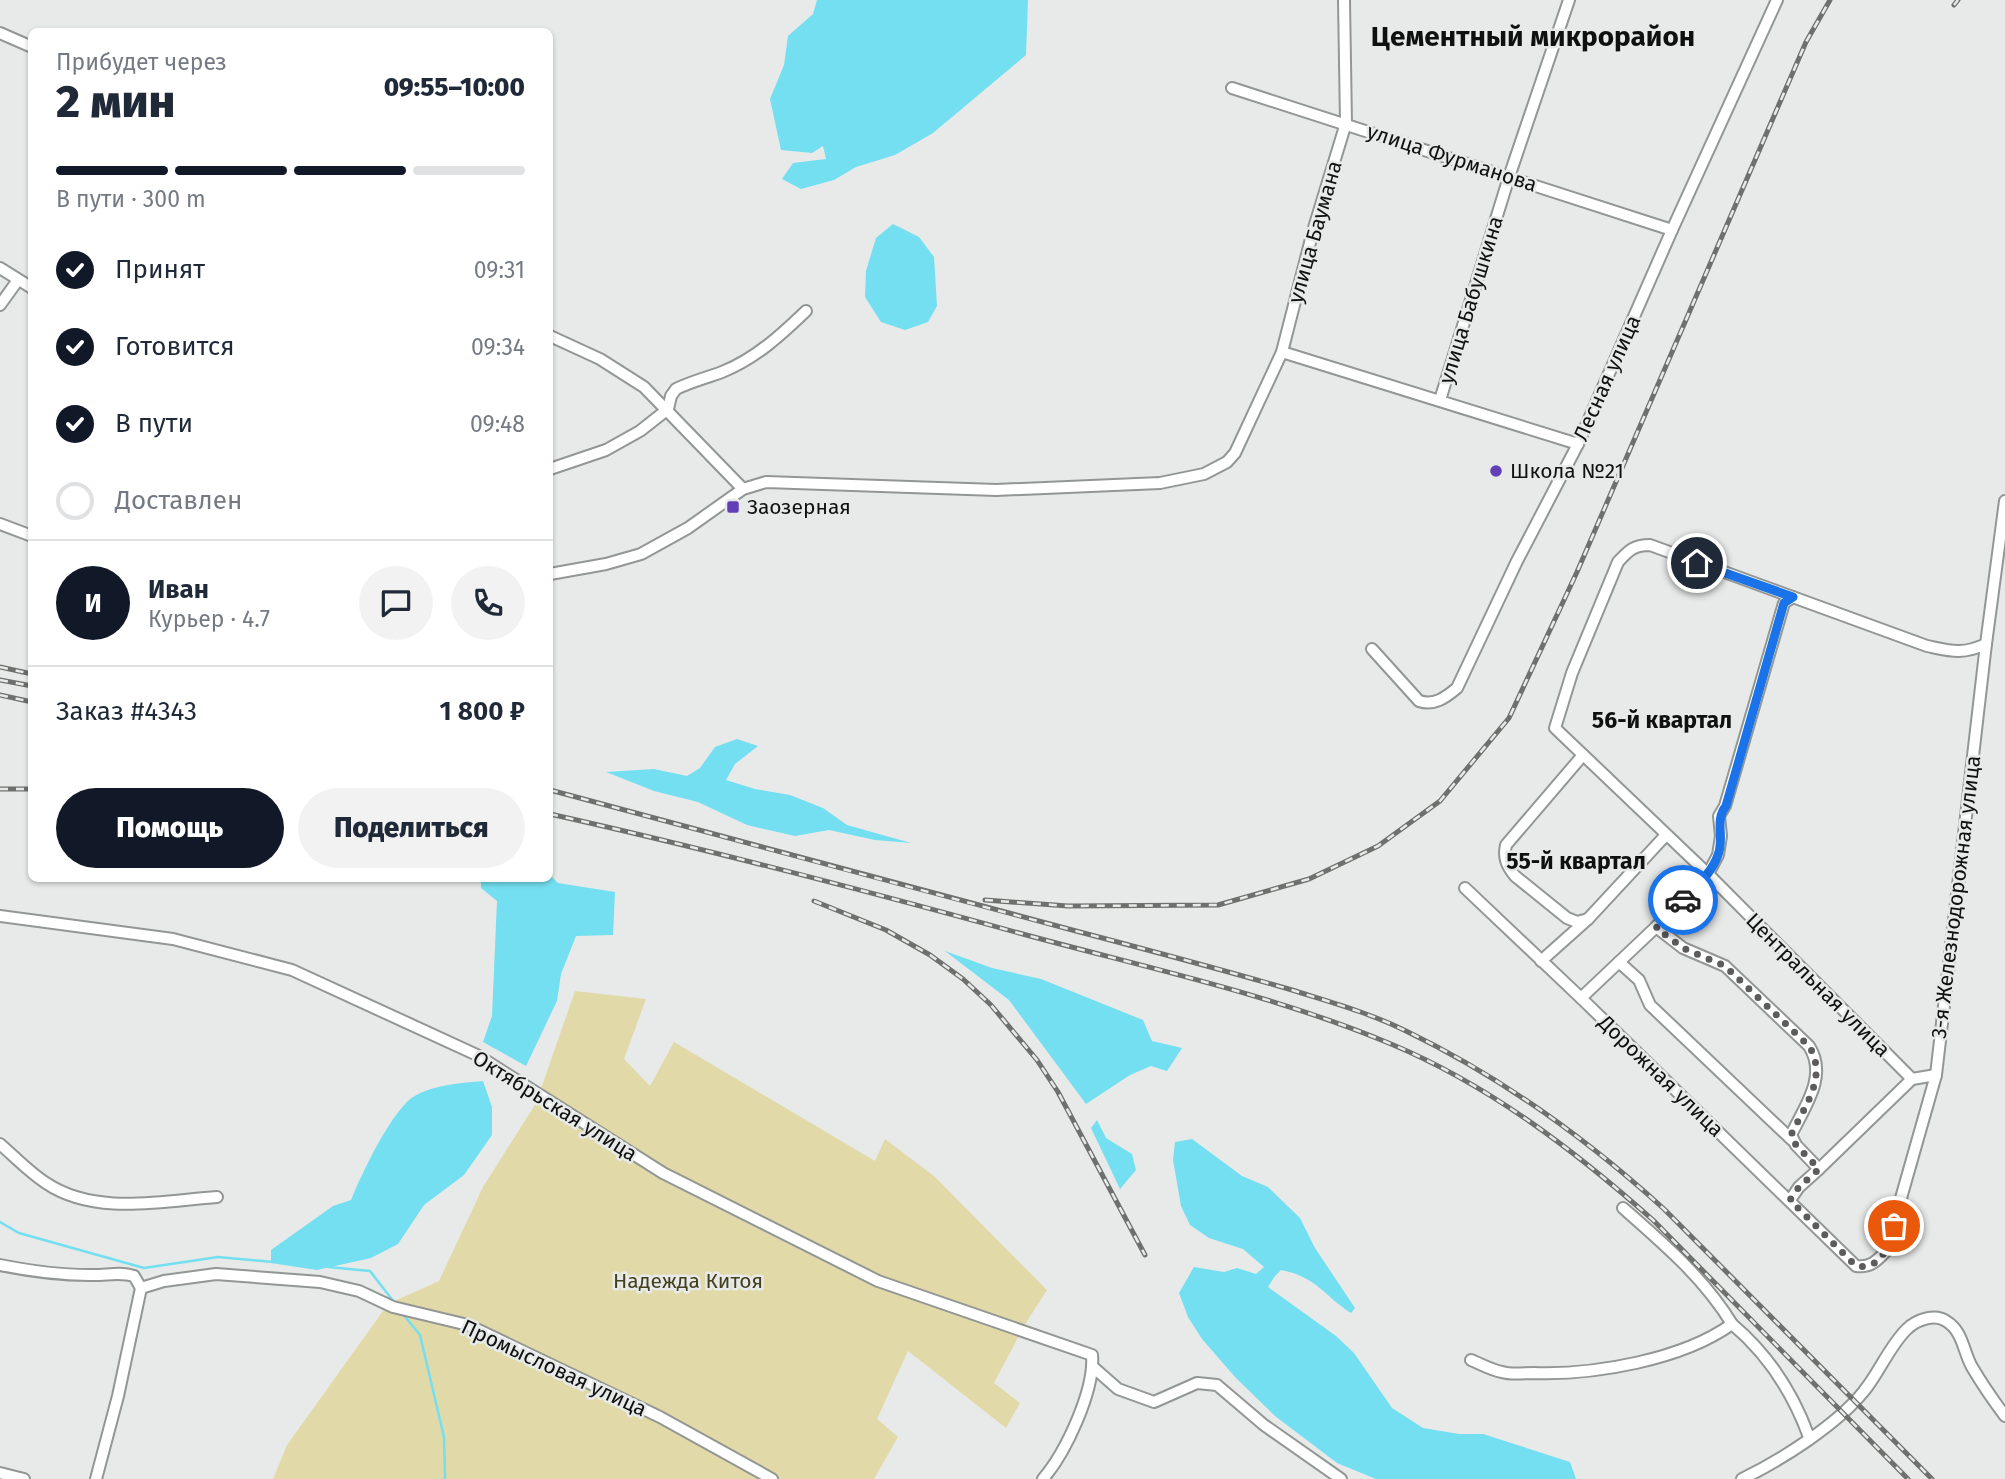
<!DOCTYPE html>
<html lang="ru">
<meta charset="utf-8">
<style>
:root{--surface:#fff;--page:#f2f2f3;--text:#1f2937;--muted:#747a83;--line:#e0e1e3;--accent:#111827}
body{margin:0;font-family:"Fira Sans",sans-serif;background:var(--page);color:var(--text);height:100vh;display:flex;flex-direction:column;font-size:26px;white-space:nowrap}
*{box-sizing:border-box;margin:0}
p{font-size:23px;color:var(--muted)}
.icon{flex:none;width:38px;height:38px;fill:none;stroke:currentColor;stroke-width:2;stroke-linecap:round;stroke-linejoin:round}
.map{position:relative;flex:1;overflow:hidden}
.sheet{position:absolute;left:28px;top:28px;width:525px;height:854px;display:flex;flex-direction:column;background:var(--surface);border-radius:10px;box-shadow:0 2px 5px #0004}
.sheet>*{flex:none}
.pin{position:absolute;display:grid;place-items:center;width:60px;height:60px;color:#fff;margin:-30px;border:4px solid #fff;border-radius:50%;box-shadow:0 2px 7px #0007}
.courier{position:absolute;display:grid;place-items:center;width:70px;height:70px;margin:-35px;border:5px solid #1a73e8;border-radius:50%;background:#fff;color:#222;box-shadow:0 2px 9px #0007}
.overview em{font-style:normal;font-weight:800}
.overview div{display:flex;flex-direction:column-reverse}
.overview{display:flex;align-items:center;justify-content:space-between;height:119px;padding:0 28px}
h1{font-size:46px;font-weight:800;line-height:52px}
.bar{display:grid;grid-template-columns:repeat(4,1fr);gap:10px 7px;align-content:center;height:84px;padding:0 28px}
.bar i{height:9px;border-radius:5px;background:var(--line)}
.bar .selected{background:var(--accent)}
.bar p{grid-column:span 4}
.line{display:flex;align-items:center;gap:18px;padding:0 28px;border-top:2px solid var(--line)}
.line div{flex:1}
.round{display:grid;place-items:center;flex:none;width:74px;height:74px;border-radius:37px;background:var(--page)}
ol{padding:0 28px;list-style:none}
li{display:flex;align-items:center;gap:21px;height:77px}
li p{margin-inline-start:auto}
li .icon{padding:7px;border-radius:50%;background:var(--accent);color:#fff;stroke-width:4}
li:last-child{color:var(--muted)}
li i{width:38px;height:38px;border:4px solid var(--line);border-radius:50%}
.action{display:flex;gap:14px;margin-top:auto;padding:14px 28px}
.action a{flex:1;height:80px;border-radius:42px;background:var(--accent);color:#fff;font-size:28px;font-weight:800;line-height:80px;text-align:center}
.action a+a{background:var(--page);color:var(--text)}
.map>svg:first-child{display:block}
</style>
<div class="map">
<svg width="2005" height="1479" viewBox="0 0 2005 1479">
<rect width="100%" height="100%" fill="#e7eae8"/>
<polygon fill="#e1daa8" points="575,991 646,999 624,1059 650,1086 674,1042 875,1161 885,1139 934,1176 1047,1290 1024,1326 994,1383 1020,1403 1006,1428 908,1351 877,1419 898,1437 874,1479 273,1479 287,1445 388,1304 439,1281 483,1187 536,1103"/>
<g fill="#73dff1">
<polygon points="817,0 1028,0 1026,55 933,133 895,155 856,167 834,180 801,189 782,179 793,163 826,159 823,146 812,153 781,150 770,99 784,65 788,36 813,14"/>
<polygon points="893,224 919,237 934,257 937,306 928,322 905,330 881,322 865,297 866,271 876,238"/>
<polygon points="737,739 758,746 735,764 726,780 755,789 790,795 823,808 847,825 911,843 875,840 829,830 795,836 747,825 698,802 654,791 606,772 654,769 687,776 700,768 715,747"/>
<polygon points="550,875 558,883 615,892 613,935 576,936 561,974 557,1001 526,1066 483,1042 492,1016 497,901 481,888 481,879 550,878"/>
<polygon points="945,951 992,968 1041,979 1143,1020 1152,1041 1182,1048 1167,1071 1151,1066 1130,1075 1086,1104 1009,1000"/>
<path d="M483,1081L492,1107V1135L464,1175L424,1205L398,1244L371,1258L317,1270L271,1263V1250L333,1206L351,1200C362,1173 388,1119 409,1100C428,1085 460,1083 483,1081Z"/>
<polygon points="1097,1120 1106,1138 1132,1154 1136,1170 1120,1189 1091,1128"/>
<path d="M1192,1139L1242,1176L1268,1187L1300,1218L1315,1248L1355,1308L1351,1313C1323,1295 1317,1277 1281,1270L1275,1276L1268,1287L1336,1336L1354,1353L1392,1408L1423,1428L1459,1434H1483L1570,1462L1576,1479H1376L1337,1463L1275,1416L1235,1377L1202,1339L1188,1317L1179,1293L1194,1267L1224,1272L1237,1268L1256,1274L1264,1267L1243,1249L1209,1238L1190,1225L1181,1206L1173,1160L1175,1142Z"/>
</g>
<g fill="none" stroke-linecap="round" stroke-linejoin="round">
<g stroke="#73dff1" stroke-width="2.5">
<polyline points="0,1222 19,1233 144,1268 218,1257 273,1262"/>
<polyline points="328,1267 370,1271 394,1302"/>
<polyline points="402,1313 420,1335 444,1437 445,1479"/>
</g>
<defs>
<g id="street">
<polyline points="0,33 32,47"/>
<polyline points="1232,88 1672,230"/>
<polyline points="0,268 32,288"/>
<polyline points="0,305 18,280"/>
<polyline points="550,336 600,359 644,387 743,489"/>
<polyline points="1282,352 1578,444"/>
<polyline points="1440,400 1509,177 1569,0"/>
<path d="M550,469L606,450L640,431L668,409L671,396L676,389C690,382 706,378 722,372C755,359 781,335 806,311"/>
<polyline points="0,524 32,536"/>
<polyline points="550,574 606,564 641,554 688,528 743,489 766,482 996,490 1160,483 1204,474 1227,462 1235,453 1282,352 1313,231 1346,123 1344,0"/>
<path d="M1372,649L1419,701C1434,706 1445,698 1457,688L1517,561L1578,444L1672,230L1777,0"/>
<path d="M1583,755L1506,845C1503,858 1507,866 1515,876L1567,918L1577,922L1588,919"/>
<path d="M1465,888L1581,998L1856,1266C1870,1268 1877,1261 1886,1251L1936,1075L1986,644L2005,501"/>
<path d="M0,916L173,939L292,970L477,1055L663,1173L878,1281L1092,1355C1095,1390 1066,1452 1043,1479"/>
<path d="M1656,927L1683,948L1725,966L1809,1046C1828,1076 1805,1106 1791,1135L1796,1145L1819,1169"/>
<polyline points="1541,961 1588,919 1666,835"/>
<polyline points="1619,962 1639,980 1650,1005 1792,1140"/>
<polyline points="1581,998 1656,927 1708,874 1718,855 1721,836 1719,816 1725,806 1784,603 1793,597"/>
<path d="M1936,1075L1912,1079L1708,874L1555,728L1572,673L1618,562C1629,550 1634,545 1650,545L1927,646C1951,651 1962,655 1986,644"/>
<path d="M0,1144C15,1157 29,1172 46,1183C95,1216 162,1201 217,1197"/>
<polyline points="1790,1200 1799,1187 1819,1169 1912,1079"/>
<path d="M1623,1208C1664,1244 1704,1278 1732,1324"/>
<path d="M0,1265C30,1271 59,1275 89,1275C105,1276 119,1271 134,1276L141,1288L164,1281L216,1274L320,1282L359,1291L393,1307L468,1325L660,1417L772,1479"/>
<path d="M1471,1360C1481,1364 1491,1370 1502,1372C1511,1375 1524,1373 1534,1373C1594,1375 1682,1360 1732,1324C1769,1355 1793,1393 1809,1437"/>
<polyline points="1093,1367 1118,1389 1154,1402 1197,1383 1217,1385 1264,1425 1341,1479"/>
<polyline points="0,1473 24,1479"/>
<polyline points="96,1479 118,1396 141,1288"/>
<path d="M1742,1479C1781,1460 1837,1425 1864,1391C1879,1373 1890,1345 1907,1329C1916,1320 1935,1313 1946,1321C1963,1331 1963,1351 1972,1367C1982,1384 1993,1400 2005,1416"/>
</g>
</defs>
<use href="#street" stroke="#939794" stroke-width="14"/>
<use href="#street" stroke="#fff" stroke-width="10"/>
<defs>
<g id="rail">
<polyline points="1954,5 1958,0"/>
<polyline points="0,667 32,674"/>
<polyline points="0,680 32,686"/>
<polyline points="0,695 32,702"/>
<polyline points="0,789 32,789"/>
<path d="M550,790C725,837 900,885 1076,931C1148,950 1220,969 1292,990C1330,1002 1370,1013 1406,1031C1501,1077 1586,1138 1664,1209L1932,1479"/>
<path d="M550,814C707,849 863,890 1019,933C1143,967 1272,994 1391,1044C1489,1085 1574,1150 1653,1220L1908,1479"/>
<polyline points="985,900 1068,906 1218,905 1309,879 1378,846 1440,801 1509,718 1577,572 1806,42 1830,0"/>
<polyline points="814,901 886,930 930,955 963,979 991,1005 1037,1060 1058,1092 1145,1255"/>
</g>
</defs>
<use href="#rail" stroke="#6e706e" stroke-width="5"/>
<use href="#rail" stroke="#e7eae8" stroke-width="2.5" stroke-dasharray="8" stroke-linecap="butt"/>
</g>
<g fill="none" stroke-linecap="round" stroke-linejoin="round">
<path stroke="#5b5c5b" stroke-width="7" stroke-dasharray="0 12.6" d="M1683,900L1656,928L1683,948L1725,966L1809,1046C1828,1077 1805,1105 1791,1135L1796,1145L1819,1169L1799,1187L1790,1200L1856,1266C1882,1270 1888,1246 1894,1226"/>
<path stroke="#1a73e8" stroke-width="9" d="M1683,900C1696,886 1712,873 1718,855C1725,837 1714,821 1726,806L1784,603L1793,597L1697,563"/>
</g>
<g fill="#613fb7" stroke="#e7eae8" stroke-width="2.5">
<circle cx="1496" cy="471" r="7"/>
<rect x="726" y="500" width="14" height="14" rx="3.5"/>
</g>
<g text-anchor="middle" stroke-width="5" stroke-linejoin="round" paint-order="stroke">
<g font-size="21" fill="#0f100f" stroke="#e7eae8">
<text transform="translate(1452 158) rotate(18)" y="7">улица Фурманова</text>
<text transform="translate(1315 232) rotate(-74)" y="7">улица Баумана</text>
<text transform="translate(1471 300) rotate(-73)" y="7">улица Бабушкина</text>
<text transform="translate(1607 378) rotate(-66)" y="7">Лесная улица</text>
<text transform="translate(1956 897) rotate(-83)" y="7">3-я Железнодорожная улица</text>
<text transform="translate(1818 985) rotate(45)" y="7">Центральная улица</text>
<text transform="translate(1661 1076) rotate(44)" y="7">Дорожная улица</text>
<text transform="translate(555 1106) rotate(32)" y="7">Октябрьская улица</text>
<text transform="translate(554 1368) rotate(25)" y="7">Промысловая улица</text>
</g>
<g font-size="21" fill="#0f100f" stroke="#e7eae8" text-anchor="start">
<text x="1510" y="478">Школа №21</text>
<text x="747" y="514">Заозерная</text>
</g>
<g font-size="21" fill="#443f1c" stroke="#e7eae8">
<text x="688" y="1288">Надежда Китоя</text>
</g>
<g font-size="23" font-weight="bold" fill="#0f100f" stroke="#e7eae8">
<text x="1662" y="728">56-й квартал</text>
<text x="1576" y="869">55-й квартал</text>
</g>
<g font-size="28" font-weight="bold" fill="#0f100f" stroke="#e7eae8">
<text x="1533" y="46">Цементный микрорайон</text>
</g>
</g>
</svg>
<div class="pin" style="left:1894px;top:1226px;background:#ea580c"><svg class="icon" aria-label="bag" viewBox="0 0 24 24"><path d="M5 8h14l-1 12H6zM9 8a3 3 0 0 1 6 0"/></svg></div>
<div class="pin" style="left:1697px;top:563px;background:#1f2937"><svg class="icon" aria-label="home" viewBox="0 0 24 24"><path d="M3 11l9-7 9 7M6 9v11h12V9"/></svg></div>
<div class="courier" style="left:1683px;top:900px"><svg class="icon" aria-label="car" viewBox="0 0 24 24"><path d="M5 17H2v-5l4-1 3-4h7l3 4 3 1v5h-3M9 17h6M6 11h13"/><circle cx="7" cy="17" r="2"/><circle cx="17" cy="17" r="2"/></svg></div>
<section class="sheet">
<div class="overview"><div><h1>2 мин</h1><p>Прибудет через</p></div><em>09:55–10:00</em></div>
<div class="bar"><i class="selected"></i><i class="selected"></i><i class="selected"></i><i></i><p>В пути · 300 m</p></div>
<ol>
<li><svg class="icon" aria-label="check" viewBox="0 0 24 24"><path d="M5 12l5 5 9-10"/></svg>Принят<p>09:31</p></li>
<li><svg class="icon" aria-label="check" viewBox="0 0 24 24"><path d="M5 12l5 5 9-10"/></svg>Готовится<p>09:34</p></li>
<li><svg class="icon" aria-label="check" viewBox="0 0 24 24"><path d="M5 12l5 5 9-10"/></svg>В пути<p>09:48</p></li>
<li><i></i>Доставлен</li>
</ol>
<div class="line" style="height:126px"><b class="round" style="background:var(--accent);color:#fff">И</b><div><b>Иван</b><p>Курьер · 4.7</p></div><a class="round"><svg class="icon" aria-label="chat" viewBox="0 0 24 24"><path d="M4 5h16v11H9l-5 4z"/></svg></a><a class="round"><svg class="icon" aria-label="phone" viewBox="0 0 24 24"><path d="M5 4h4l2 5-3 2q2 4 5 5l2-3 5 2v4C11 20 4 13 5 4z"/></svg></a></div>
<div class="line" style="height:91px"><div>Заказ #4343</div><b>1 800 ₽</b></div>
<div class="action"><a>Помощь</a><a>Поделиться</a></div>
</section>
</div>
